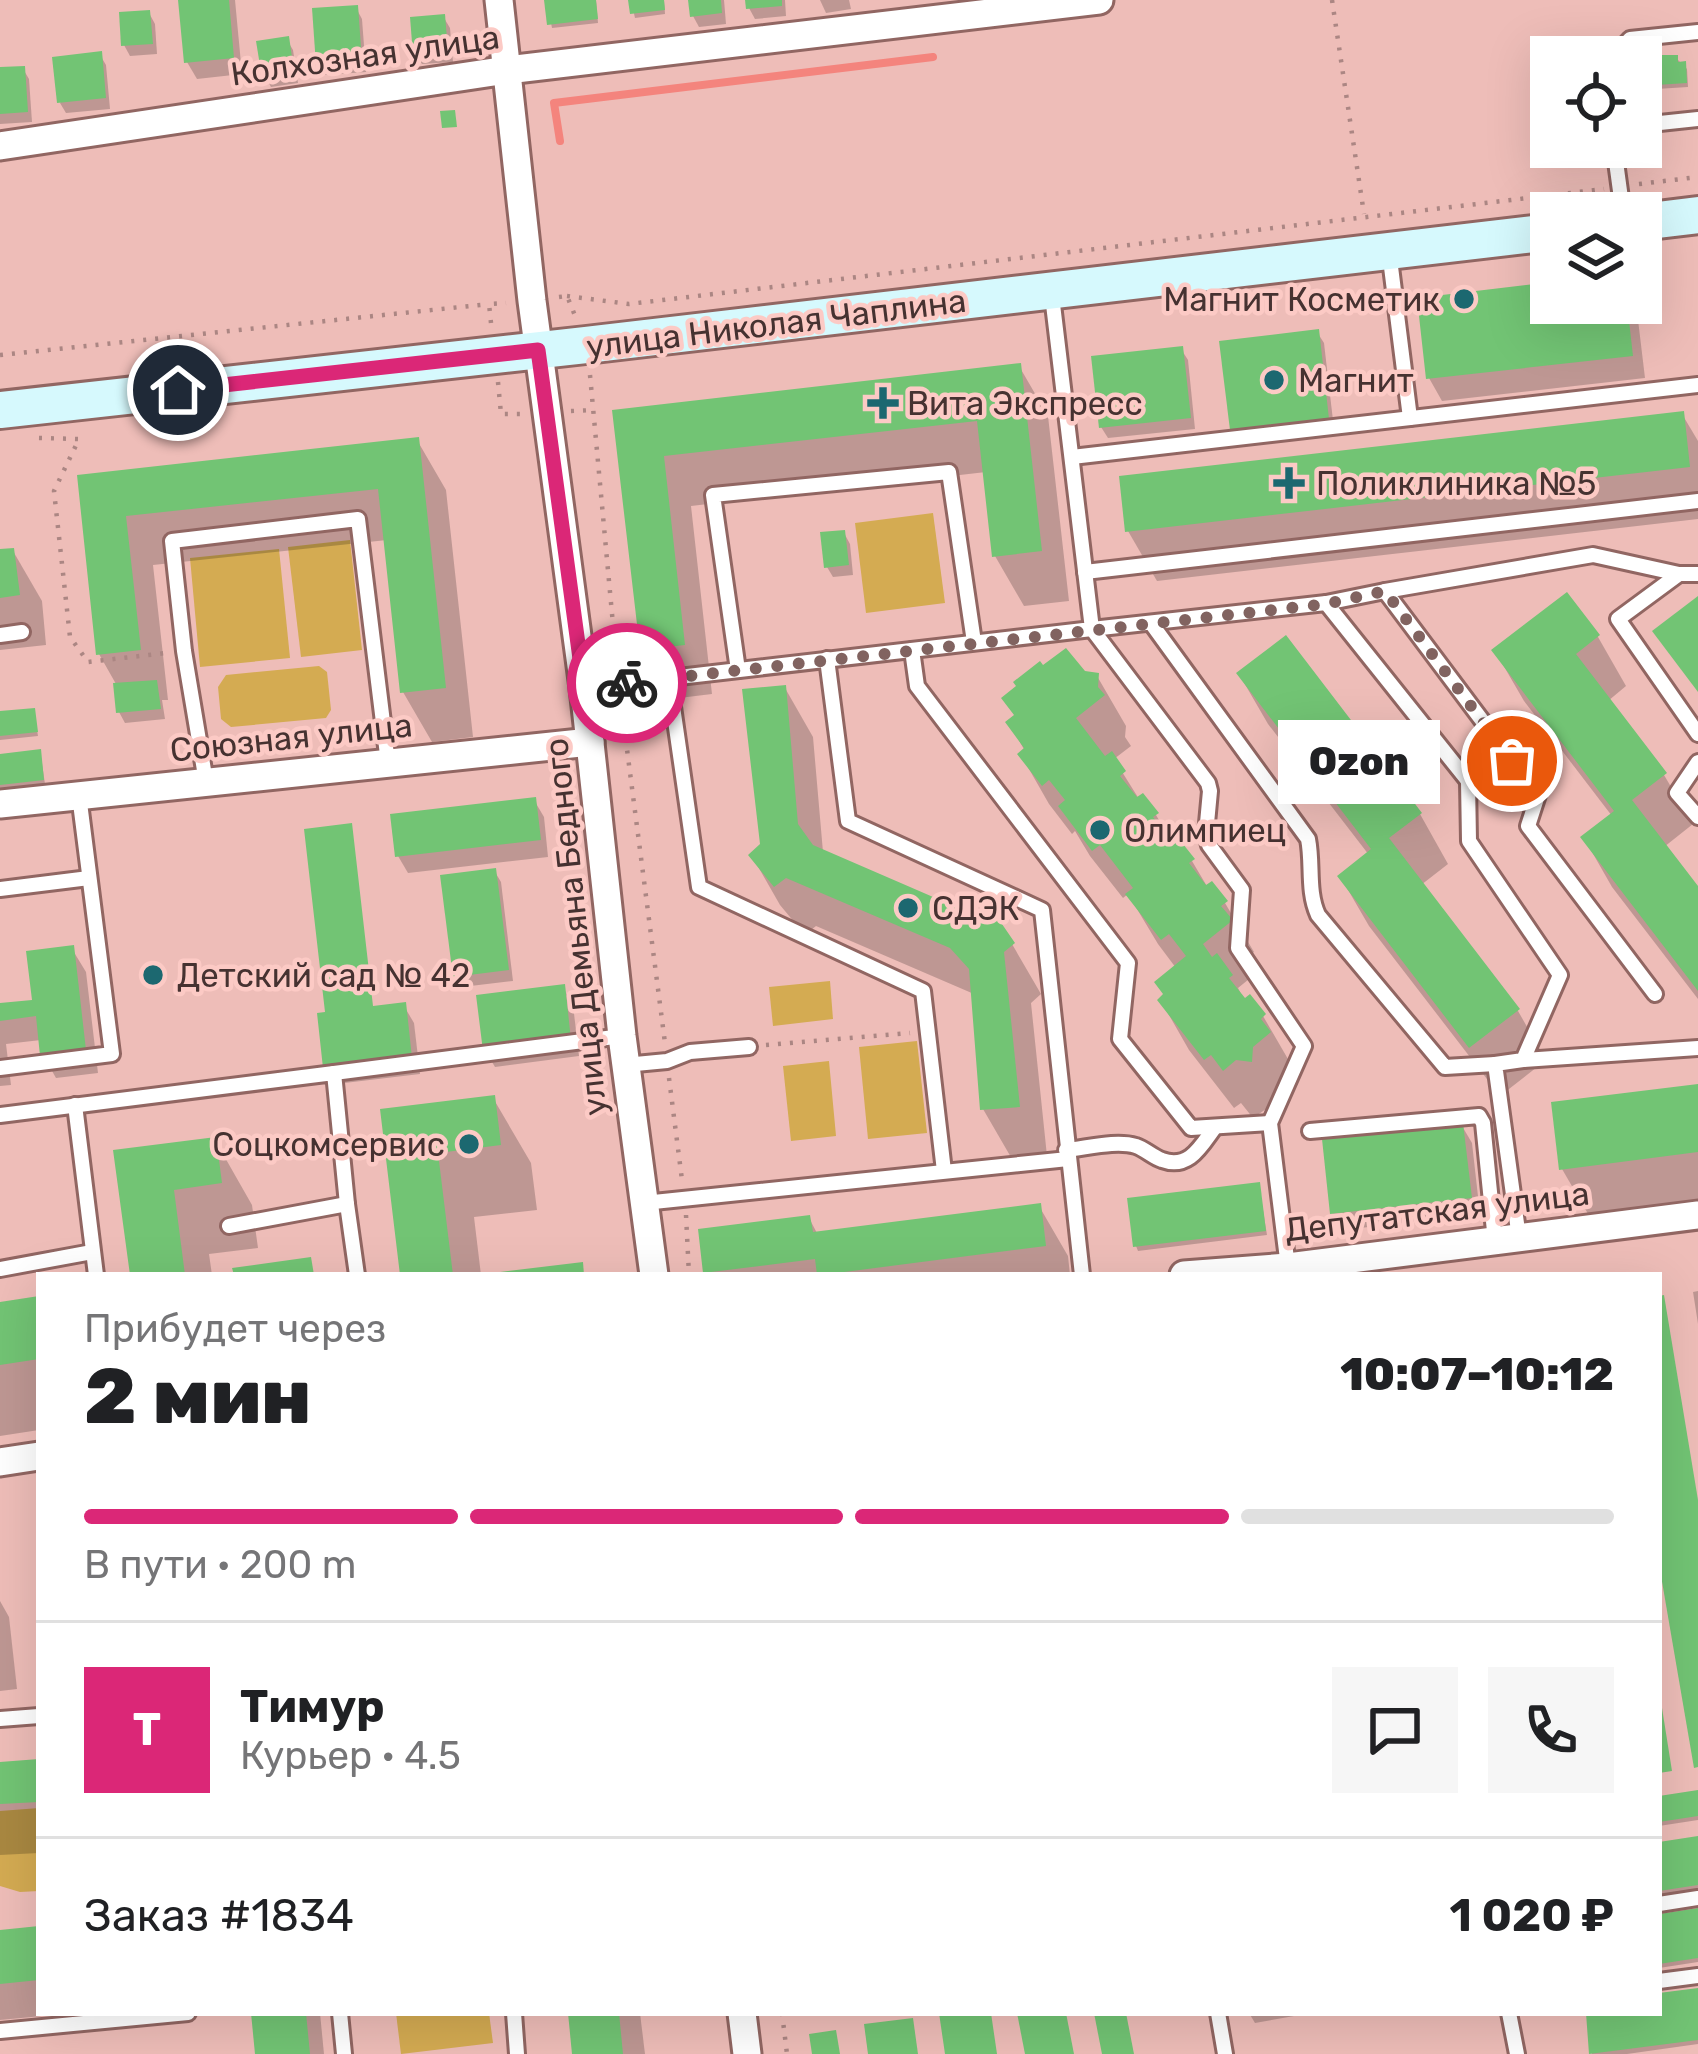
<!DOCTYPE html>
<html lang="ru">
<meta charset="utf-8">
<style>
:root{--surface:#fff;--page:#f6f6f6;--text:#202124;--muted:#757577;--line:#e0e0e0;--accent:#db2777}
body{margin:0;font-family:Rubik,sans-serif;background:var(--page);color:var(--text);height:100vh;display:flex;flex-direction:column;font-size:45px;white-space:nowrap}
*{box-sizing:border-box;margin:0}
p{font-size:39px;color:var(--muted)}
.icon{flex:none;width:66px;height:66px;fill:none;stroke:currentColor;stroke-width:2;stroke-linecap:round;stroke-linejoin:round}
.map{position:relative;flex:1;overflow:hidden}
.drawer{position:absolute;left:36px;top:1272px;width:1626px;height:744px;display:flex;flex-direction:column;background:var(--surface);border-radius:0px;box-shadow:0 12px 48px #0002}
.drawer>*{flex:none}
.fabs{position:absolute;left:1530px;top:36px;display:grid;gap:24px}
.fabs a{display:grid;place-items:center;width:132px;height:132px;border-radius:0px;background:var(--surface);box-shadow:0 12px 48px #0002;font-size:60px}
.pin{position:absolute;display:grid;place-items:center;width:102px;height:102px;color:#fff;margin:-51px;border:6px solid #fff;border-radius:50%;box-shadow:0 3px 12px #0007}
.courier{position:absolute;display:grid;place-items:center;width:120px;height:120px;margin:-60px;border:9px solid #db2777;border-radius:50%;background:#fff;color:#222;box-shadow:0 3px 15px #0007}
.bubble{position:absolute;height:84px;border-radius:0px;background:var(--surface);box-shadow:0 12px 48px #0002;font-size:39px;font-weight:800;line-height:84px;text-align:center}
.summary em{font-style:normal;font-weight:800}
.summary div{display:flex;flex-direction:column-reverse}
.summary{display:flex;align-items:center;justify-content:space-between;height:204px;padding:0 48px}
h1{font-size:78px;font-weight:800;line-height:90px}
.bar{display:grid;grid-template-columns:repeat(4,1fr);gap:18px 12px;align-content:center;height:144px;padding:0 48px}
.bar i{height:15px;border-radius:9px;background:var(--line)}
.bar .on{background:var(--accent)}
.bar p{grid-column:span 4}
.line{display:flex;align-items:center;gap:30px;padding:0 48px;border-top:3px solid var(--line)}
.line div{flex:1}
.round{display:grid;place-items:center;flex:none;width:126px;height:126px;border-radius:0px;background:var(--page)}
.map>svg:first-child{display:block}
</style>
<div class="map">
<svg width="1698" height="2054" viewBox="0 0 1698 2054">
<rect width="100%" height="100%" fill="#eebdb8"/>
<g fill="#d4ab52">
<polygon points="933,513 945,603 866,613 855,523"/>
<polygon points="350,540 362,650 301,657 288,547"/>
<polygon points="279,549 290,658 200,667 190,558"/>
<polygon points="319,666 327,672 331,710 326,718 231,727 221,719 218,687 226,675"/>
<polygon points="830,981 833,1019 773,1026 769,987"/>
<polygon points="917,1041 927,1133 868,1139 859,1047"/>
<polygon points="829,1061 836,1136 791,1141 783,1066"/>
<polygon points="39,1808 39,1891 20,1892 0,1886 0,1811"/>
<polygon points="396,2013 489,2013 493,2043 401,2054"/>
</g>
<g fill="#0003">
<polygon points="181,0 235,0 242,74 197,79 187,62"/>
<polygon points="547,0 596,0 598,23 552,28"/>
<polygon points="631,0 664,0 665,14 635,18"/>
<polygon points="691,0 724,0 726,24 699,27 693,16"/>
<polygon points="748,0 785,0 786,16 755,19 749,8"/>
<polygon points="820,0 849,0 851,9 826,13"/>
<polygon points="356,8 362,19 366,72 325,75 319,64"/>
<polygon points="149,13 155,24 157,54 130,56 124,45"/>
<polygon points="444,18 450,28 453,62 422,64 416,54"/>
<polygon points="287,40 293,50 298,83 271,87 265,76"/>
<polygon points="100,55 106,65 110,109 66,113 60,103"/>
<polygon points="1676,58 1687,69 1688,87 1641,90 1641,66"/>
<polygon points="23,69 29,79 32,122 0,124 0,70"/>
<polygon points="1551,285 1551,303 1636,303 1645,378 1442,401 1429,378"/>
<polygon points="1317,332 1324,343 1334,429 1239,440 1233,429"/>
<polygon points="1181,349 1188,360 1195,429 1108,438 1101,427"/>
<polygon points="1019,366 1048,416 1069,601 1024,606 995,556 986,472 691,506 712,694 671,699 643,649 615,413"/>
<polygon points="1682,414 1698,441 1698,519 1157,581 1128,531"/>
<polygon points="417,440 446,490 473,737 432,742 403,692 387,540 153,565 168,700 162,700 165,719 125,723 119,712 116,684 99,654 80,477"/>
<polygon points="844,533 850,544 853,575 833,577 827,567"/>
<polygon points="13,551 42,601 46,645 0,650 0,552"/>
<polygon points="1566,596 1598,637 1626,686 1608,701 1664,775 1693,824 1664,847 1698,891 1698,999 1612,887 1584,838 1612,816 1524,701 1495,651"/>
<polygon points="1083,674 1097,676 1126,726 1125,737 1131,746 1114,759 1139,799 1156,815 1175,847 1192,861 1208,888 1225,903 1254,952 1250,955 1259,971 1238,988 1245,1002 1263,1016 1292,1066 1289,1068 1298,1084 1280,1097 1279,1110 1266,1109 1253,1118 1241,1103 1234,1108 1189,1050 1161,1001 1176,968 1158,944 1128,894 1123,898 1090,856 1075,831 1072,834 1049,804 1021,755 1025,751 1009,723"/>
<polygon points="1239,674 1420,814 1448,864 1421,885 1518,1011 1546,1060 1500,1096 1369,926 1340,876 1369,855 1268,724"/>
<polygon points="785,688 813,737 823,852 1012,944 1041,994 1031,1003 1047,1156 1012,1159 983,1109 974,994 816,926 805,935 780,905 752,856 763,845"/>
<polygon points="34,711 38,736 0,740 0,714"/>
<polygon points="0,757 41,757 45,784 0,789"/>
<polygon points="534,800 544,817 548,857 408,873 398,856"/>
<polygon points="495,872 501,882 513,981 462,987 456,976"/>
<polygon points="72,949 86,972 98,1073 56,1078 43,1055 41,1040 6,1044 11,1085 0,1086 0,1006 35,1002"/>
<polygon points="563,988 573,1005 579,1056 495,1067 485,1050"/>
<polygon points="404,1006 414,1023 420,1074 336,1084 373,1009"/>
<polygon points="1698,1087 1698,1205 1591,1219 1562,1169"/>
<polygon points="493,1098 531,1163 537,1210 474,1217 481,1275 403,1275 383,1112"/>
<polygon points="1462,1126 1472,1143 1480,1214 1343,1230 1333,1213"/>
<polygon points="215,1140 252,1205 258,1248 209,1254 212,1275 133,1275 116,1153"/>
<polygon points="1259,1185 1267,1235 1138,1251 1136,1246"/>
<polygon points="1039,1206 1068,1256 1070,1275 708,1275 706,1272 809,1218 818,1235"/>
<polygon points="1698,1291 1698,1324 1693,1292"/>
<polygon points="39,1299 39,1430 0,1436 0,1305"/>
<polygon points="0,1601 9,1617 17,1689 0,1691"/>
<polygon points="39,1762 39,1853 0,1855 0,1765"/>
<polygon points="1698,1793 1698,1820 1659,1826 1659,1799"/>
<polygon points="1698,1839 1698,1889 1659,1895 1659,1845"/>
<polygon points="1698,1911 1698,1962 1659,1968 1659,1917"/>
<polygon points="39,1930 39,2013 74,2013 0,2020 0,1933"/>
<polygon points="1698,1991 1698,2044 1627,2054 1592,2054 1589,2013 1659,2013 1659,1997"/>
<polygon points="254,2013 320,2013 324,2054 258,2054"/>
<polygon points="571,2013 640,2013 645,2054 575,2054"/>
<polygon points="1249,2013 1311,2013 1255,2023"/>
</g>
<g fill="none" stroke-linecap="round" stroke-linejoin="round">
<polyline stroke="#f4847d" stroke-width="8" points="560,141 554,103 933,57"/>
</g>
<g fill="#72c474">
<polygon points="178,0 229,0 234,58 184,63"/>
<polygon points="544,0 596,0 598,19 547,25"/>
<polygon points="628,0 664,0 665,10 630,14"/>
<polygon points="688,0 721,0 722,13 690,17"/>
<polygon points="745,0 782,0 782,6 746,9"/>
<polygon points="358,5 362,62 316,65 312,8"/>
<polygon points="150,10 153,44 121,46 119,12"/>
<polygon points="445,14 448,52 413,55 410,17"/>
<polygon points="289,36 294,72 262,78 256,41"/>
<polygon points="102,51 106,98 57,103 52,57"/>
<polygon points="1661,52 1661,55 1678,55 1678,62 1686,61 1687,83 1641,86 1641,63 1646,62 1646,53"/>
<polygon points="25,66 28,112 0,114 0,67"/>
<polygon points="455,110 457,127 442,128 440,111"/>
<polygon points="1551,282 1551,303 1627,303 1633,356 1426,379 1417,298"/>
<polygon points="1319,329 1329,419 1230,430 1219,341"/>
<polygon points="1183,346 1191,418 1099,428 1091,356"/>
<polygon points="1021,363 1042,551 992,557 977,421 664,456 685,645 640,650 612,410"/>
<polygon points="1684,411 1690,467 1125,532 1119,476"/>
<polygon points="419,437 446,688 400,693 378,489 126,516 141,650 96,655 77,475"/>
<polygon points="845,530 849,565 824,568 820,532"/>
<polygon points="14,548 20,595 0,598 0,549"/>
<polygon points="1567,592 1600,635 1576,654 1667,773 1632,800 1698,886 1698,991 1580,837 1614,811 1491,650"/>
<polygon points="1698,596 1698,692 1652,631"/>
<polygon points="1286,635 1422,813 1389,838 1520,1009 1469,1048 1337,876 1371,849 1236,673"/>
<polygon points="1066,648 1085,671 1099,673 1098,687 1105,695 1076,718 1105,756 1112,751 1126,771 1120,776 1137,797 1143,793 1159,813 1153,817 1174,844 1179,839 1195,859 1189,863 1206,885 1212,881 1228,901 1221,906 1233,920 1203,944 1212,957 1217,953 1233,975 1229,978 1245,998 1250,994 1266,1014 1261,1019 1271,1032 1253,1047 1252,1062 1236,1060 1223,1071 1211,1055 1204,1060 1157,1000 1163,994 1154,982 1186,956 1169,934 1161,940 1125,894 1133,888 1100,845 1092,851 1058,806 1065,800 1049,780 1042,786 1017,754 1024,748 1005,722 1014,715 1001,698 1016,686 1013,682 1040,661 1043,665"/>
<polygon points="157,680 161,709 116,713 113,683"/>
<polygon points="786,685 798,824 813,845 977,916 991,908 1015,943 1004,952 1020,1107 980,1110 969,969 950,948 786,878 774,887 748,855 760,844 742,689"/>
<polygon points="35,708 38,732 0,736 0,711"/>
<polygon points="41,749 44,780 0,785 0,754"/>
<polygon points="536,797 541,840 395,857 390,814"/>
<polygon points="352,823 373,1006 406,1002 412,1058 323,1068 317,1013 325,1012 304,829"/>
<polygon points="496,868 509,970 453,977 440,875"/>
<polygon points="74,945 86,1050 40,1056 36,1016 0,1021 0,1003 32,1000 26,951"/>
<polygon points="565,984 571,1040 483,1051 476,995"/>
<polygon points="1698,1084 1698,1152 1559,1170 1551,1102"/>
<polygon points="495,1095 501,1145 438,1153 453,1275 400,1275 380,1109"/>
<polygon points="1463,1123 1472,1198 1330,1214 1322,1139"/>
<polygon points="216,1137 222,1183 174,1190 185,1275 130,1275 113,1150"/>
<polygon points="1260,1182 1266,1231 1133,1247 1127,1198"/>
<polygon points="1041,1203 1046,1246 821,1275 817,1275 815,1259 703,1273 698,1229 810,1215 813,1232"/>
<polygon points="311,1257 314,1275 234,1275 232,1268"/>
<polygon points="583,1262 584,1275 500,1275 500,1272"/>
<polygon points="1664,1295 1698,1500 1698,1767 1694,1768 1659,1564 1659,1296"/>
<polygon points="39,1296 39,1359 0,1365 0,1302"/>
<polygon points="1659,1708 1662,1708 1672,1771 1659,1773"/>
<polygon points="39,1759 39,1802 0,1804 0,1762"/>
<polygon points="1698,1790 1698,1816 1659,1822 1659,1796"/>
<polygon points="1698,1836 1698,1885 1659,1891 1659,1842"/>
<polygon points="1698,1908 1698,1958 1659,1964 1659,1914"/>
<polygon points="39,1926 39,1980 0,1984 0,1930"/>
<polygon points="1698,1988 1698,2040 1589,2054 1586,2013 1659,2013 1659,1993"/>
<polygon points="251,2013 306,2013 310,2054 255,2054"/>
<polygon points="568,2013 619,2013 623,2054 572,2054"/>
<polygon points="939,2013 991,2013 997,2054 945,2054"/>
<polygon points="1017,2013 1066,2013 1074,2054 1025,2054"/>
<polygon points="1094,2013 1126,2013 1134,2054 1102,2054"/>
<polygon points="913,2018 918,2054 868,2054 864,2024"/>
<polygon points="836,2030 840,2054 812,2054 809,2034"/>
</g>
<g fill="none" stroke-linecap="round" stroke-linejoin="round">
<defs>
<g id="lane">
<polyline points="1613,57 1630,39 1698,32"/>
<polyline points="1641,125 1698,119"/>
<polyline points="1614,147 1623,213"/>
<polyline points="1389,251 1410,418"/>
<polyline points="1072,457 1698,385"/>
<polyline points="1085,572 1698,501"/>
<polyline points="1698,574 1679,574 1618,619 1698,734"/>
<polyline points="1326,603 1385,591"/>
<path d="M1151,623L1308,839C1313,864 1307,891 1318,915L1445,1067L1495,1064"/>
<polyline points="0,635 22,632"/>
<polyline points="912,650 917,686 1128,963 1120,1039 1191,1128 1270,1123"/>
<polyline points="827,659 848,821 1042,910 1082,1275"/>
<polyline points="738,670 713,495 949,472 974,642"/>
<polyline points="669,679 699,887 923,991 944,1171"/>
<polyline points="584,688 1092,629 1052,296"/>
<polyline points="1698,762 1677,793 1698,817"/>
<polyline points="206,782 184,651 172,541 358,519 388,763"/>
<polyline points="0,889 89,878"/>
<polyline points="1655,994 1528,826 1538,795 1385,591 1593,555 1679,574"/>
<polyline points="1523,1060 1698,1048"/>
<polyline points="625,1065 667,1061 690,1052 749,1047"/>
<polyline points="0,1068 112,1054 79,795"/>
<polyline points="334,1073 622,1036"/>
<polyline points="75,1105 96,1275"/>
<polyline points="0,1115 334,1073 347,1204 357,1275"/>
<polyline points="1310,1131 1479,1116 1483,1123 1495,1241"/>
<path d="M1066,1150C1087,1148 1116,1140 1136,1146C1145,1149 1153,1157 1162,1160C1189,1170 1201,1146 1215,1127"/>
<polyline points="644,1203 1068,1159"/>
<polyline points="229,1226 347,1204"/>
<polyline points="1288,1267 1270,1123 1304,1046 1238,948 1242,890 1209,845 1206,834 1210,791 1208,783 1092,629 1326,603 1468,781 1469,841 1560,975 1523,1060 1495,1064 1519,1238"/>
<polyline points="0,1269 92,1252"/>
<polyline points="0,1719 39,1716"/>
<polyline points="1659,1904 1698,1898"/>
<polyline points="1659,1981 1698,1976"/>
<polyline points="340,2013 344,2054"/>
<polyline points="514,2013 517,2054"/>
<polyline points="1218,2013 1225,2054"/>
<polyline points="1509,2013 1517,2054"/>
<polyline points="0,2031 188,2013"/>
</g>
<g id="street">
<polyline points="499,0 532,301 584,688 622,1036 654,1275"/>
<polyline points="0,146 507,70 1099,0"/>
<polyline points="0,804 590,742"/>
<polyline points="1184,1275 1288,1267 1698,1215"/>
<polyline points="0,1462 39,1456"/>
<polyline points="742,2013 747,2054"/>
</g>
<g id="secondary">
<polyline points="1641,222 1698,215"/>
<polyline points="0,410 586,345 1551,232"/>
</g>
</defs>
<use href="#lane" stroke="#916662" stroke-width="20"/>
<use href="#street" stroke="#916662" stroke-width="33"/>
<use href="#secondary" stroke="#916662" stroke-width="42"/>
<g stroke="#ab8683" stroke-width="4.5" stroke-dasharray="3 9" stroke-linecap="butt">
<polyline points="1332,0 1364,214"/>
<polyline points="1639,184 1698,177"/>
<polyline points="567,296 629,304 1604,189"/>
<polyline points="559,297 567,296 576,318"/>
<polyline points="491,323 489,304 506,303"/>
<polyline points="0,355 489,304"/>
<polyline points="590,375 617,668"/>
<polyline points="498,382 501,414 523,414"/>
<polyline points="571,411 595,410"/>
<polyline points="39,438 79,439 54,491 70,637 88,662 166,653"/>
<polyline points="621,703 665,1043"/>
<polyline points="766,1045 910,1033"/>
<polyline points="669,1078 682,1180"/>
<polyline points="686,1215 689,1275"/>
<polyline points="782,2013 787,2054"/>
</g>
<use href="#lane" stroke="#fff" stroke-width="14"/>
<use href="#street" stroke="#fff" stroke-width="27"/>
<use href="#secondary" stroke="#d6f9fd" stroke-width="36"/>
</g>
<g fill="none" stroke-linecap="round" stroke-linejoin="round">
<polyline stroke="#816360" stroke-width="12" stroke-dasharray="0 21.6" points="627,683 1326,604 1385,591 1512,761"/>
<polyline stroke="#db2777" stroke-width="15" points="178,390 538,350 584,688 627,683"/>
</g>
<g fill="#1c6870" stroke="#fccac5" stroke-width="4.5">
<circle cx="1464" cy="299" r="12"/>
<circle cx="1274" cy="380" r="12"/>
<path d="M877 385h12v12h12v12h-12v12h-12v-12h-12v-12h12z"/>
<path d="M1283 465h12v12h12v12h-12v12h-12v-12h-12v-12h12z"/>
<circle cx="1100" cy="830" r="12"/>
<circle cx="908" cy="908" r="12"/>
<circle cx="153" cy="975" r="12"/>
<circle cx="469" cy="1144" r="12"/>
</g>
<g text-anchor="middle" stroke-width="9" stroke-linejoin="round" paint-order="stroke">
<g font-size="33" fill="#463231" stroke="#fccac5">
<text transform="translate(365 55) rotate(-8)" y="12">Колхозная улица</text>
<text transform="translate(776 323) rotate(-7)" y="12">улица Николая Чаплина</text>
<text transform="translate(291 737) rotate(-6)" y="12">Союзная улица</text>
<text transform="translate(575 927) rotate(-96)" y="12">улица Демьяна Бедного</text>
<text transform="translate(1437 1211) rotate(-7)" y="12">Депутатская улица</text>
</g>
<g font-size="33" fill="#463231" stroke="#fccac5" text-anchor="start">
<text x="1440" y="311" text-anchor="end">Магнит Косметик</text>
<text x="1298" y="392">Магнит</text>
<text x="907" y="415">Вита Экспресс</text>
<text x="1316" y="495">Поликлиника №5</text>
<text x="1124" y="842">Олимпиец</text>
<text x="932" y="920">СДЭК</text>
<text x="177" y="987">Детский сад № 42</text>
<text x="445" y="1156" text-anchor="end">Соцкомсервис</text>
</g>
</g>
</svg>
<div class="fabs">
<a><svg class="icon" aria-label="locate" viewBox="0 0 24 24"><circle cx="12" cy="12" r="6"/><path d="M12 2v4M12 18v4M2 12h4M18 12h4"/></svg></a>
<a><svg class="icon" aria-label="layers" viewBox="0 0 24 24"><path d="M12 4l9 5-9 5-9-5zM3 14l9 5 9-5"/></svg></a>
</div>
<div class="pin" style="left:1512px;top:761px;background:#ea580c"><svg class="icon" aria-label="bag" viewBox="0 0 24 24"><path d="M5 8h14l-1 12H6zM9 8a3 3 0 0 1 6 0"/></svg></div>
<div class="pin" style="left:178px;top:390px;background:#1f2937"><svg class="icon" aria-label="home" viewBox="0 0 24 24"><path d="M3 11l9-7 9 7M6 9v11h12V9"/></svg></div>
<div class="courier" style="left:627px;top:683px"><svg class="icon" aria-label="bike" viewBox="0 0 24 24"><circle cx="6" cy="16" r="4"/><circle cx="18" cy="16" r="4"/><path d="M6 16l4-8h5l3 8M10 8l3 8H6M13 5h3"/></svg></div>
<div class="bubble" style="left:1278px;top:720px;width:162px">Ozon</div>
<section class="drawer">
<div class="summary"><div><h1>2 мин</h1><p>Прибудет через</p></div><em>10:07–10:12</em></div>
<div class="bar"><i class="on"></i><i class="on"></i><i class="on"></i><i></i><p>В пути · 200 m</p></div>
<div class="line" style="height:216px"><b class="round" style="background:var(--accent);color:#fff">Т</b><div><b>Тимур</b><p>Курьер · 4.5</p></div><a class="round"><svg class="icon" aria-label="chat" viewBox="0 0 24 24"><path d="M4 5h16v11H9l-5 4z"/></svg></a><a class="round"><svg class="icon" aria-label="phone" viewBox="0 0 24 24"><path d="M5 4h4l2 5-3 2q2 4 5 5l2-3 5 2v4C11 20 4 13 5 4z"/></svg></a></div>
<div class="line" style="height:156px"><div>Заказ #1834</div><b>1 020 ₽</b></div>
</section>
</div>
